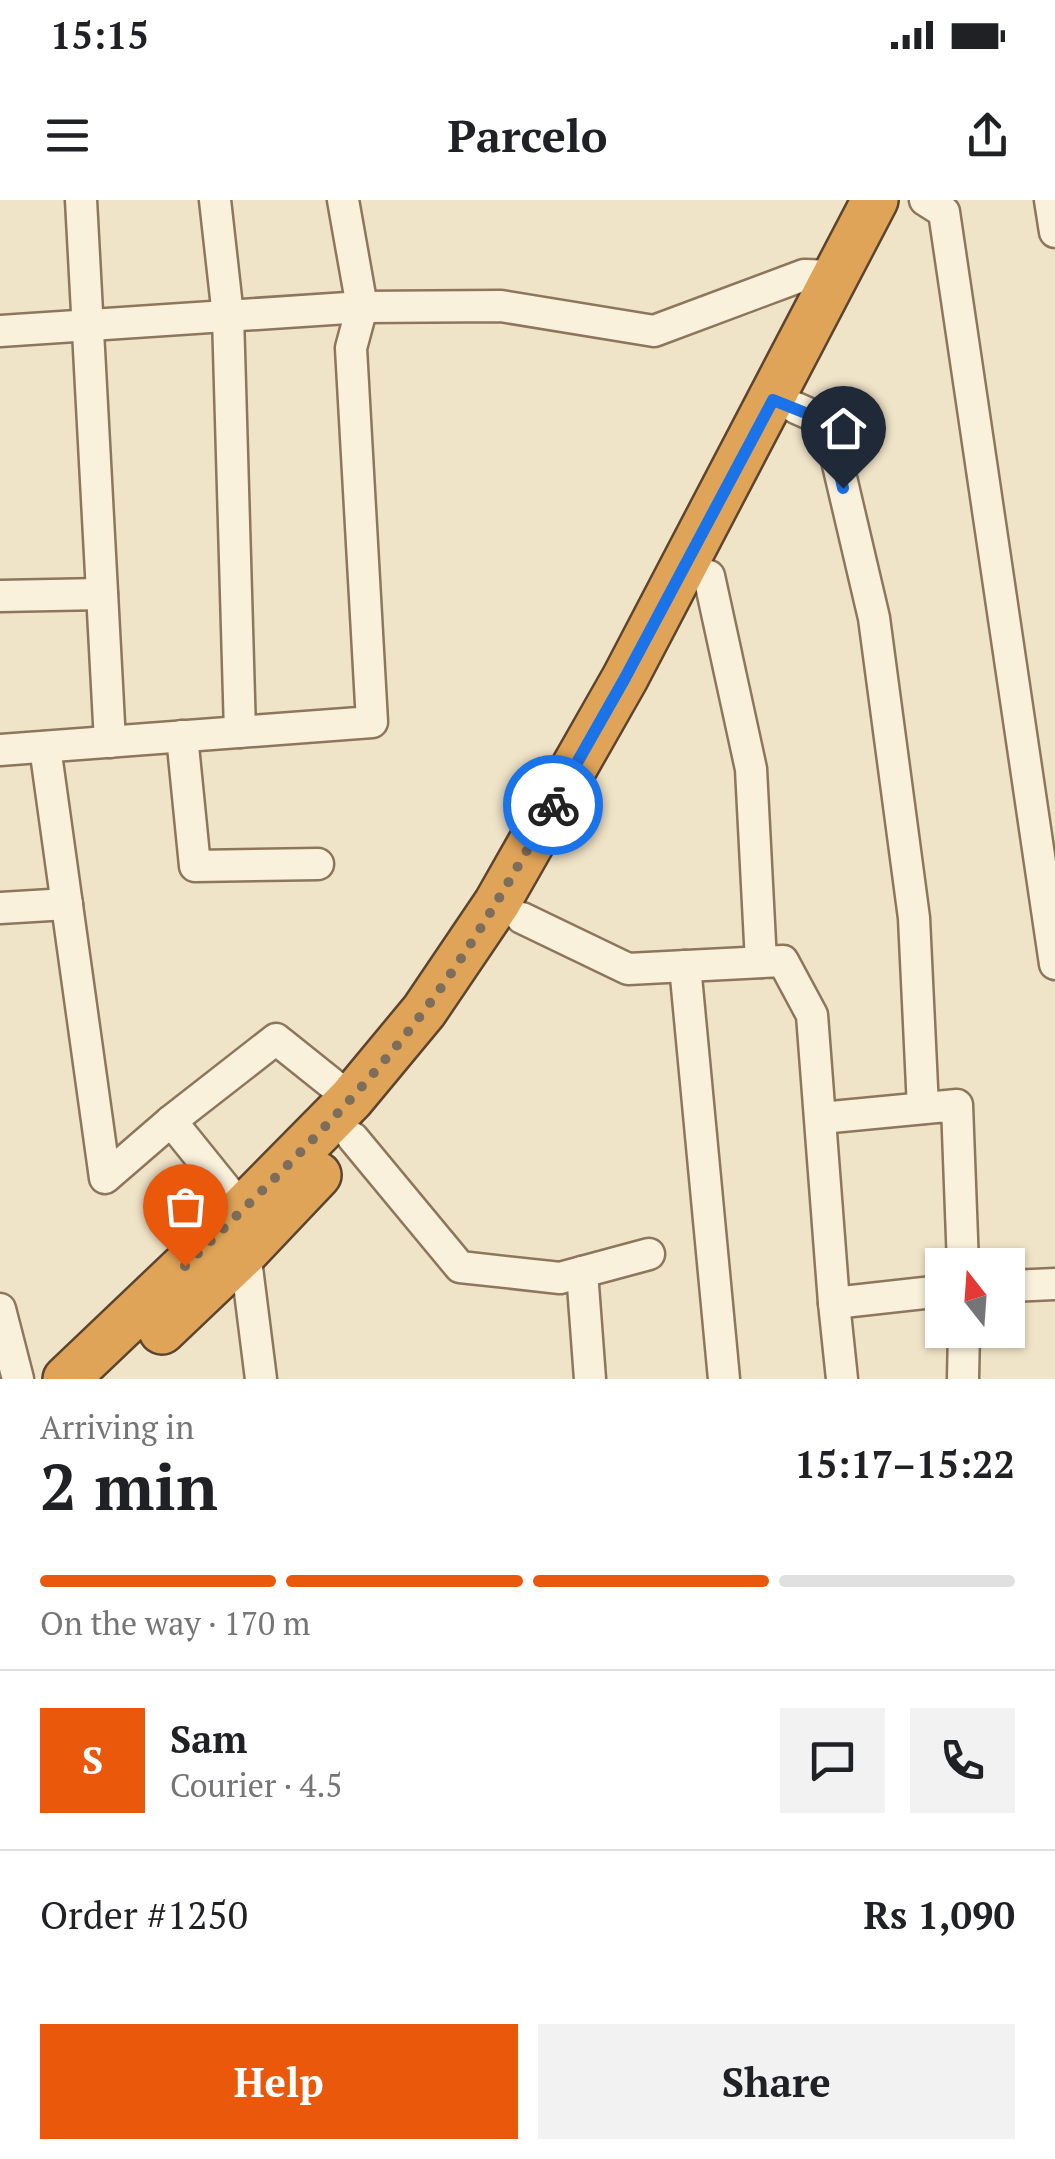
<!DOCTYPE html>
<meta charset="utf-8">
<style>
:root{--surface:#fff;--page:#f2f2f2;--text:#202124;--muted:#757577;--line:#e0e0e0;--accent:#ea580c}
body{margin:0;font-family:"PT Serif",serif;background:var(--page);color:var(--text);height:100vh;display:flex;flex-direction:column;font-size:38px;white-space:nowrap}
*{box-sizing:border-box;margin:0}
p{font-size:32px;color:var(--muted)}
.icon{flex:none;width:55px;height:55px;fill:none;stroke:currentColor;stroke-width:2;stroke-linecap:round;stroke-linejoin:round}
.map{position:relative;height:1179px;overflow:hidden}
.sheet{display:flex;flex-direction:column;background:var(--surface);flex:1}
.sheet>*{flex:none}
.needle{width:65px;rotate:343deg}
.tools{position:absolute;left:925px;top:1048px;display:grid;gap:20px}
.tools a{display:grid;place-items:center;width:100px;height:100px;border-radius:0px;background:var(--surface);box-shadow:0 2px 8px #0004;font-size:50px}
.pin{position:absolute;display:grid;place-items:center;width:85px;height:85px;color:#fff;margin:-102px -42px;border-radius:50% 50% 50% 0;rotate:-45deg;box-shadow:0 0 10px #0007}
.pin .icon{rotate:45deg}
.courier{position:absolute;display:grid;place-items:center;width:100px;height:100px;margin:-50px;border:8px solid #1a73e8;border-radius:50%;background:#fff;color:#222;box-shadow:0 2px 12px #0007}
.headline em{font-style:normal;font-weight:600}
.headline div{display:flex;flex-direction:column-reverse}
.headline{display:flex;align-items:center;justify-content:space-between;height:170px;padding:0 40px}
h1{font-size:65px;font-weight:600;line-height:75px}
.bar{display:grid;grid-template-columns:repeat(4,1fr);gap:15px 10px;align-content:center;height:120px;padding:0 40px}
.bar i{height:12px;border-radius:8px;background:var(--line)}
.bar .current{background:var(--accent)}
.bar p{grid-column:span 4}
.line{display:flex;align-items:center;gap:25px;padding:0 40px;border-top:2px solid var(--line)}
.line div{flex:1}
.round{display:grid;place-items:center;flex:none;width:105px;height:105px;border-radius:0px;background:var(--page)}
.cta{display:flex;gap:20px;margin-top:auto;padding:20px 40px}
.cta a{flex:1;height:115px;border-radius:0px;background:var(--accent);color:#fff;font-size:40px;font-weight:600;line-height:115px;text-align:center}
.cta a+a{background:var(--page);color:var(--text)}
.status{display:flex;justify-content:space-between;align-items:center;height:70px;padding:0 50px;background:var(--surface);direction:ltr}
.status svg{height:28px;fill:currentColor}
header{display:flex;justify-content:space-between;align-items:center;height:130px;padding:0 40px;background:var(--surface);font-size:45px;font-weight:600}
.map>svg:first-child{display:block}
</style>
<div class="status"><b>15:15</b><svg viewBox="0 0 49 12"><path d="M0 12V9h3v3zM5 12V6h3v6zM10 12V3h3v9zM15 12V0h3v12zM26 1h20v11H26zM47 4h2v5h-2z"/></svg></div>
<header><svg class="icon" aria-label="menu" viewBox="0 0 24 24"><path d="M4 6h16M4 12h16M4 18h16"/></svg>Parcelo<svg class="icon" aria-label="share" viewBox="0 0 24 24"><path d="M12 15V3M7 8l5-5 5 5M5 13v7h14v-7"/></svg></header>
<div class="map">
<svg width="1055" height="1179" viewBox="0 0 1055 1179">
<rect width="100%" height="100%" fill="#f0e4c8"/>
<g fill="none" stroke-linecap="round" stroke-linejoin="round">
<defs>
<g id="minor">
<polyline points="81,0 110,542"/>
<polyline points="215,0 228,116 240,532"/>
<polyline points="925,0 944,12 1055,764"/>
<polyline points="1050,0 1055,32"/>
<polyline points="0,131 362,107 501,106 654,131 804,75 836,76"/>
<polyline points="796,208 828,222 874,418 914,718 923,908"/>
<polyline points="709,376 751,569 761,762"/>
<polyline points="0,396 102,394"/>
<polyline points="182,536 195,666 318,664"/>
<polyline points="45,547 105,978 171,921 276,839 351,899"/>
<polyline points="0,550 372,522 351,148 362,107 343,0"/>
<polyline points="0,708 67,704"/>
<polyline points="522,718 628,769 783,761 812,815 834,1103 842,1179"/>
<polyline points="685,766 724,1179"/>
<polyline points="821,918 957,905 963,1065"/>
<polyline points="171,921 242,1009"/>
<polyline points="353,938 460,1067 560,1078 649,1054"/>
<polyline points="245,1052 261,1179"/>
<polyline points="582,1072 590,1179"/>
<polyline points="1008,1086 1055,1084"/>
<polyline points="834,1103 942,1091"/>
<polyline points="0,1109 18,1179"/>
<polyline points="963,1179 964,1130"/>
</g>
<g id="highway">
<polyline points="162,1131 245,1052 318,975"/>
<polyline points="66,1179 211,1041 351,899 424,811 497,703 625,478 875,0"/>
</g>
</defs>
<use href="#minor" stroke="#8d765c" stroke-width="35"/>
<use href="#highway" stroke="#5b4430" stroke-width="50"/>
<use href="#minor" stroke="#faf1dc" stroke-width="30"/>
<use href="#highway" stroke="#e0a458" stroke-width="45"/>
</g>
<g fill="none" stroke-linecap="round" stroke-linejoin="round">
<path stroke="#7c6e5b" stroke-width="10" stroke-dasharray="0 18" d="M185,1066C268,985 354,904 424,811C473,746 513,675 553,605"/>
<polyline stroke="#1a73e8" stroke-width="12" points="553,605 625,478 773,200 828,222 843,288"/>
</g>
</svg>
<div class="tools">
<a><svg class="needle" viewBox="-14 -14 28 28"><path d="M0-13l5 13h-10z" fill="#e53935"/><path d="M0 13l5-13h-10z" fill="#757577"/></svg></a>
</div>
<div class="pin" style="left:185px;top:1066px;background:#ea580c"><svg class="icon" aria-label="bag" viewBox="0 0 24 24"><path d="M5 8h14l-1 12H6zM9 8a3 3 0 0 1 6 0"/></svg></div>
<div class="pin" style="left:843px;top:288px;background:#1f2937"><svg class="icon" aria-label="home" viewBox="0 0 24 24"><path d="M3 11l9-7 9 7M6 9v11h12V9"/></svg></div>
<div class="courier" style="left:553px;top:605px"><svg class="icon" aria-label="bike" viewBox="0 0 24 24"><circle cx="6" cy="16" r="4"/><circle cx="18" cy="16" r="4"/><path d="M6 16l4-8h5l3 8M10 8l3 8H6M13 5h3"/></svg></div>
</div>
<section class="sheet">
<div class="headline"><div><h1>2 min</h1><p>Arriving in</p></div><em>15:17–15:22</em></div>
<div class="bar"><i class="current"></i><i class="current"></i><i class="current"></i><i></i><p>On the way · 170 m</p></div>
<div class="line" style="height:180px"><b class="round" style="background:var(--accent);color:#fff">S</b><div><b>Sam</b><p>Courier · 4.5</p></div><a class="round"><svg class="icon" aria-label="chat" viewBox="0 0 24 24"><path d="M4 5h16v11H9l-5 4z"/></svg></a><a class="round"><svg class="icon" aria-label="phone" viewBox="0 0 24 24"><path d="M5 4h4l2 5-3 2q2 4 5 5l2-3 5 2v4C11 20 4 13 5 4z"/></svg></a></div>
<div class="line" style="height:130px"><div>Order #1250</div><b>Rs 1,090</b></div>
<div class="cta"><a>Help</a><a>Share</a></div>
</section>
